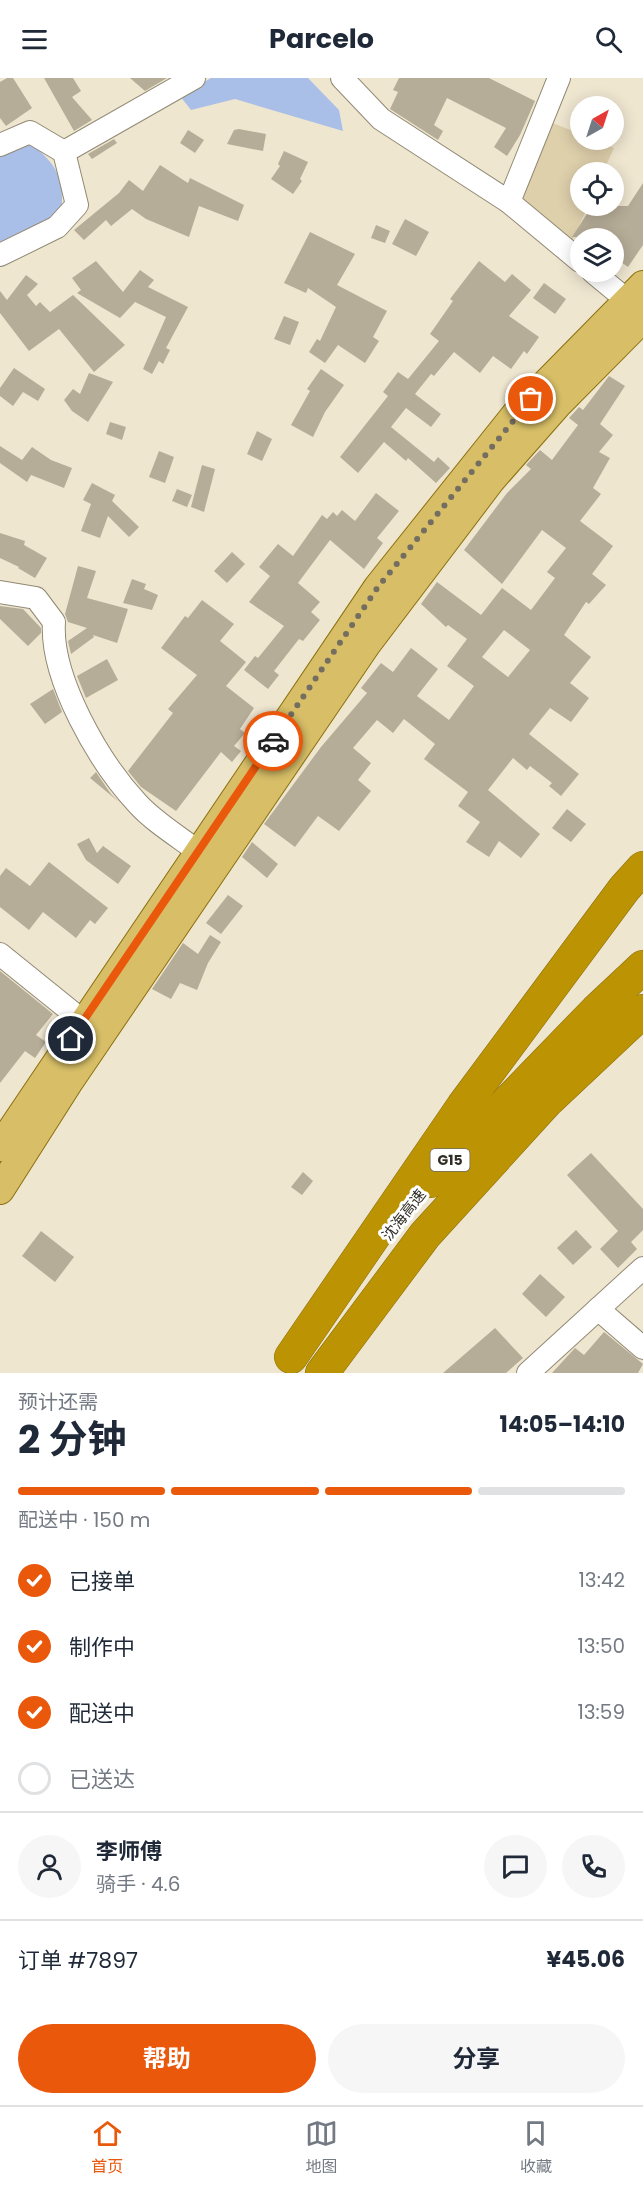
<!DOCTYPE html>
<html lang="zh">
<meta charset="utf-8">
<style>
:root{--surface:#fff;--page:#f6f6f7;--text:#1f2937;--muted:#747a83;--line:#e0e1e3;--accent:#ea580c}
body{margin:0;font-family:Poppins,"Noto Sans SC",sans-serif;background:var(--page);color:var(--text);height:100vh;display:flex;flex-direction:column;font-size:22px;white-space:nowrap}
*{box-sizing:border-box;margin:0}
p{font-size:20px;color:var(--muted)}
.icon{flex:none;width:33px;height:33px;fill:none;stroke:currentColor;stroke-width:2;stroke-linecap:round;stroke-linejoin:round}
.map{position:relative;height:1295px;overflow:hidden}
.sheet{display:flex;flex-direction:column;background:var(--surface);flex:1}
.sheet>*{flex:none}
.needle{width:39px;rotate:39deg}
.buttons{position:absolute;left:570px;top:18px;display:grid;gap:12px}
.buttons a{display:grid;place-items:center;width:54px;height:54px;border-radius:50%;background:var(--surface);box-shadow:0 3px 15px #0003;font-size:30px}
.pin{position:absolute;display:grid;place-items:center;width:51px;height:51px;color:#fff;margin:-26px;border:3px solid #fff;border-radius:50%;box-shadow:0 2px 6px #0007}
.courier{position:absolute;display:grid;place-items:center;width:60px;height:60px;margin:-30px;border:4px solid #ea580c;border-radius:50%;background:#fff;color:#222;box-shadow:0 2px 8px #0007}
.headline em{font-style:normal;font-weight:700}
.headline div{display:flex;flex-direction:column-reverse}
.headline{display:flex;align-items:center;justify-content:space-between;height:102px;padding:0 18px}
h1{font-size:39px;font-weight:700;line-height:45px}
.bar{display:grid;grid-template-columns:repeat(4,1fr);gap:9px 6px;align-content:center;height:72px;padding:0 18px}
.bar i{height:8px;border-radius:4px;background:var(--line)}
.bar .on{background:var(--accent)}
.bar p{grid-column:span 4}
.line{display:flex;align-items:center;gap:15px;padding:0 18px;border-top:2px solid var(--line)}
.line div{flex:1}
.round{display:grid;place-items:center;flex:none;width:63px;height:63px;border-radius:32px;background:var(--page)}
ol{padding:0 18px;list-style:none}
li{display:flex;align-items:center;gap:18px;height:66px}
li p{margin-inline-start:auto}
li .icon{padding:6px;border-radius:50%;background:var(--accent);color:#fff;stroke-width:4}
li:last-child{color:var(--muted)}
li i{width:33px;height:33px;border:3px solid var(--line);border-radius:50%}
.button{display:flex;gap:12px;margin-top:auto;padding:12px 18px}
.button a{flex:1;height:69px;border-radius:36px;background:var(--accent);color:#fff;font-size:24px;font-weight:700;line-height:69px;text-align:center}
.button a+a{background:var(--page);color:var(--text)}
header{display:flex;justify-content:space-between;align-items:center;height:78px;padding:0 18px;background:var(--surface);font-size:27px;font-weight:700}
.tab-bar{display:flex;justify-content:space-around;align-items:center;height:84px;border-top:2px solid var(--line);background:var(--surface);font-size:16px;color:var(--muted)}
.tab-bar a{display:grid;justify-items:center;gap:3px}
.tab-bar .on{color:var(--accent)}
.map>svg:first-child{display:block}
</style>
<header><svg class="icon" aria-label="menu" viewBox="0 0 24 24"><path d="M4 6h16M4 12h16M4 18h16"/></svg>Parcelo<svg class="icon" aria-label="search" viewBox="0 0 24 24"><circle cx="10" cy="10" r="6"/><path d="M15 15l6 6"/></svg></header>
<div class="map">
<svg width="643" height="1295" viewBox="0 0 643 1295">
<rect width="100%" height="100%" fill="#efe6d0"/>
<polygon fill="#dfd0ac" points="548,43 580,56 580,62 593,62 614,70 603,94 580,94 580,128 588,128 572,163 524,122 521,108"/>
<g fill="#a9bfe8">
<polygon points="211,0 308,0 339,32 343,53 235,21 191,32 180,18"/>
<path d="M28,64C58,86 65,101 61,138L0,172V73Z"/>
</g>
<g fill="#b6ad98" fill-rule="evenodd">
<polygon points="7,0 13,0 32,30 6,48 0,40 0,4"/>
<polygon points="44,0 73,0 81,13 72,19 92,42 74,53"/>
<polygon points="130,0 167,0 145,13"/>
<polygon points="399,0 489,0 535,23 520,57 507,78 494,69 506,50 447,20 434,47 443,53 438,62 390,31 398,14 393,12"/>
<polygon points="239,51 266,56 263,73 227,66 234,52"/>
<polygon points="188,52 204,62 195,75 180,65"/>
<polygon points="114,61 117,65 92,81 88,76"/>
<polygon points="284,73 308,84 300,101 302,103 293,116 271,101 280,88 278,86"/>
<polygon points="160,87 188,105 190,100 244,127 238,143 199,128 189,159 146,141 132,131 111,148 106,142 84,162 74,152 119,115 129,102 143,113"/>
<polygon points="643,105 643,167 628,189 614,179 614,160 572,159 592,128 628,128"/>
<polygon points="405,141 429,154 416,178 392,166"/>
<polygon points="376,147 390,153 385,165 371,160"/>
<polygon points="310,154 355,176 337,207 387,233 373,259 379,263 365,285 338,267 325,285 309,274 317,261 320,263 336,229 308,210 306,215 284,205"/>
<polygon points="96,183 123,214 140,192 154,202 148,209 188,229 166,270 170,272 163,286 159,283 152,296 143,291 166,239 135,224 120,240 77,215 81,212 72,200"/>
<polygon points="479,183 505,204 512,196 531,212 509,238 539,259 527,276 524,273 511,291 493,278 480,295 454,274 434,298 431,296 415,316 441,336 431,349 406,330 391,349 434,384 438,379 450,390 436,405 408,380 406,383 384,364 358,395 340,379 388,318 383,314 398,294 408,301 439,263 430,256 453,223 450,221"/>
<polygon points="26,197 38,206 27,217 36,228 40,224 50,234 73,217 125,267 94,294 59,251 29,273 0,235 0,213 7,222"/>
<polygon points="544,205 566,221 555,236 533,220"/>
<polygon points="284,238 299,244 290,267 274,261"/>
<polygon points="14,290 45,311 38,323 23,314 13,328 0,318 0,310"/>
<polygon points="321,291 344,307 325,334 313,359 291,347 310,313 307,311"/>
<polygon points="89,295 113,304 88,344 72,333 64,322 73,311 80,316"/>
<path d="M609,298L625,308L600,346L613,357L599,374L610,380L593,410L601,416L580,443L613,468L592,496L606,507L589,526L586,524L564,557L591,579L570,605L589,620L571,644L550,630L529,656L579,696L561,718L549,708L552,705L530,688L527,692L513,680L488,712L540,756L521,780L499,763L489,779L466,764L480,744L458,728L468,714L424,681L435,666L404,641L393,655L377,642L353,670L371,685L358,702L371,713L339,753L318,738L295,769L264,746L321,669L367,615L361,610L381,585L393,594L411,570L438,591L417,618L449,642L474,608L447,588L467,561L448,547L446,549L421,526L437,504L481,537L502,510L531,532L555,500L547,494L566,470L542,452L502,506L464,472L507,415L531,391L526,387L540,372L552,382L578,347L569,340L579,329L583,332ZM504,552L530,572L508,599L482,579Z"/>
<polygon points="110,344 126,349 122,362 106,356"/>
<polygon points="257,353 272,361 262,383 247,376"/>
<polygon points="0,368 22,382 32,369 51,382 72,390 64,410 31,397 27,404 0,385"/>
<polygon points="159,373 174,379 165,405 149,399"/>
<polygon points="202,387 215,391 204,434 191,429"/>
<polygon points="92,405 115,417 112,423 139,449 129,459 108,438 100,460 81,453 91,426 83,422"/>
<polygon points="177,411 192,417 187,429 172,423"/>
<polygon points="376,415 399,433 377,460 383,465 364,491 330,462 298,505 320,524 311,534 320,542 303,563 299,561 274,593 279,597 268,611 244,592 255,578 258,580 284,548 249,524 270,498 259,489 278,466 293,478 322,437 327,441 333,434 337,438 342,432 355,443"/>
<polygon points="0,455 25,463 24,467 47,480 35,500 18,490 19,489 0,480"/>
<polygon points="232,474 245,486 227,505 214,493"/>
<polygon points="78,488 96,493 87,520 128,531 117,565 93,557 94,559 71,576 68,563 87,550 68,544 65,536"/>
<polygon points="132,501 146,506 144,511 158,517 152,532 123,525"/>
<polygon points="202,522 234,546 220,563 246,584 226,608 254,630 240,651 245,655 234,668 241,673 232,684 221,674 176,733 141,709 128,693 173,635 168,631 197,597 161,570 185,538 188,540"/>
<polygon points="0,528 23,531 41,550 41,555 28,568 0,541"/>
<polygon points="107,581 118,602 86,620 77,598"/>
<polygon points="53,611 62,634 45,646 30,626"/>
<polygon points="96,694 111,716 119,724 90,700"/>
<polygon points="567,731 586,746 571,764 552,750"/>
<polygon points="89,760 97,775 103,768 131,788 118,806 86,782 77,766"/>
<polygon points="252,764 278,786 267,800 242,779"/>
<polygon points="49,784 108,830 95,846 90,842 76,860 43,834 29,852 0,829 0,798 6,790 30,808"/>
<polygon points="228,817 243,828 221,856 206,845"/>
<polygon points="210,857 221,864 208,885 197,912 180,905 171,921 152,911 183,865 198,876"/>
<polygon points="0,893 53,936 36,957 46,964 35,980 25,973 0,1005"/>
<polygon points="591,1075 643,1131 643,1152 631,1164 637,1171 618,1190 600,1171 618,1153 567,1097"/>
<polygon points="303,1094 313,1103 302,1117 291,1109"/>
<polygon points="576,1152 592,1169 573,1187 557,1170"/>
<polygon points="41,1153 74,1179 55,1204 22,1178"/>
<polygon points="540,1196 565,1219 546,1239 522,1216"/>
<polygon points="495,1250 523,1280 506,1295 443,1295"/>
<polygon points="604,1254 643,1286 638,1295 552,1295 575,1270 584,1277"/>
</g>
<g fill="none" stroke-linecap="round" stroke-linejoin="round">
<defs>
<g id="minor">
<polyline points="342,0 381,41 509,124 580,183"/>
<polyline points="0,67 30,54 64,74 194,0"/>
<polyline points="509,124 559,0"/>
<polyline points="0,177 57,149 77,127 64,74"/>
<polyline points="593,194 628,223"/>
<path d="M0,514L36,520L54,544C50,600 99,684 137,725C154,744 179,759 199,774"/>
<polyline points="0,876 83,943"/>
<polyline points="598,1231 643,1270"/>
<polyline points="528,1295 643,1190"/>
</g>
<g id="major">
<polyline points="0,1069 378,509 516,336 643,207"/>
<polyline points="0,1112 70,1002 366,567 491,402 557,327 643,240"/>
</g>
<g id="highway">
<polyline points="431,1103 596,933 643,889"/>
<polyline points="291,1279 463,1028 624,811 643,790"/>
<polyline points="322,1295 425,1157 547,1023 643,933"/>
</g>
</defs>
<use href="#minor" stroke="#918975" stroke-width="24"/>
<use href="#major" stroke="#8b700e" stroke-width="30"/>
<use href="#highway" stroke="#8b700e" stroke-width="34"/>
<use href="#minor" stroke="#fff" stroke-width="22"/>
<use href="#major" stroke="#d7be67" stroke-width="28"/>
<use href="#highway" stroke="#bc9302" stroke-width="33"/>
</g>
<g fill="none" stroke-linecap="round" stroke-linejoin="round">
<polyline stroke="#746e61" stroke-width="6" stroke-dasharray="0 10.8" points="273,663 378,509 531,321"/>
<polyline stroke="#ea580c" stroke-width="8" points="71,961 273,663"/>
</g>
<g text-anchor="middle" stroke-width="6" stroke-linejoin="round" paint-order="stroke">
<rect fill="#fff" stroke="#6f6d66" stroke-width="1.5" x="430.5" y="1071" width="39" height="22" rx="4.5"/>
<g font-size="14" font-weight="bold" fill="#312e25">
<text x="450" y="1087">G15</text>
</g>
<g font-size="15" fill="#312e25" stroke="#fff">
<text transform="translate(404 1137) rotate(-52)" y="5">沈海高速</text>
</g>
</g>
</svg>
<div class="buttons">
<a><svg class="needle" viewBox="-14 -14 28 28"><path d="M0-13l5 13h-10z" fill="#e53935"/><path d="M0 13l5-13h-10z" fill="#747a83"/></svg></a>
<a><svg class="icon" aria-label="locate" viewBox="0 0 24 24"><circle cx="12" cy="12" r="6"/><path d="M12 2v4M12 18v4M2 12h4M18 12h4"/></svg></a>
<a><svg class="icon" aria-label="layers" viewBox="0 0 24 24"><path d="M12 4l9 5-9 5-9-5zM3 14l9 5 9-5"/></svg></a>
</div>
<div class="pin" style="left:531px;top:321px;background:#ea580c"><svg class="icon" aria-label="bag" viewBox="0 0 24 24"><path d="M5 8h14l-1 12H6zM9 8a3 3 0 0 1 6 0"/></svg></div>
<div class="pin" style="left:71px;top:961px;background:#1f2937"><svg class="icon" aria-label="home" viewBox="0 0 24 24"><path d="M3 11l9-7 9 7M6 9v11h12V9"/></svg></div>
<div class="courier" style="left:273px;top:663px"><svg class="icon" aria-label="car" viewBox="0 0 24 24"><path d="M5 17H2v-5l4-1 3-4h7l3 4 3 1v5h-3M9 17h6M6 11h13"/><circle cx="7" cy="17" r="2"/><circle cx="17" cy="17" r="2"/></svg></div>
</div>
<section class="sheet">
<div class="headline"><div><h1>2 分钟</h1><p>预计还需</p></div><em>14:05–14:10</em></div>
<div class="bar"><i class="on"></i><i class="on"></i><i class="on"></i><i></i><p>配送中 · 150 m</p></div>
<ol>
<li><svg class="icon" aria-label="check" viewBox="0 0 24 24"><path d="M5 12l5 5 9-10"/></svg>已接单<p>13:42</p></li>
<li><svg class="icon" aria-label="check" viewBox="0 0 24 24"><path d="M5 12l5 5 9-10"/></svg>制作中<p>13:50</p></li>
<li><svg class="icon" aria-label="check" viewBox="0 0 24 24"><path d="M5 12l5 5 9-10"/></svg>配送中<p>13:59</p></li>
<li><i></i>已送达</li>
</ol>
<div class="line" style="height:108px"><a class="round"><svg class="icon" aria-label="person" viewBox="0 0 24 24"><circle cx="12" cy="8" r="4"/><path d="M4 21q1-7 8-7t8 7"/></svg></a><div><b>李师傅</b><p>骑手 · 4.6</p></div><a class="round"><svg class="icon" aria-label="chat" viewBox="0 0 24 24"><path d="M4 5h16v11H9l-5 4z"/></svg></a><a class="round"><svg class="icon" aria-label="phone" viewBox="0 0 24 24"><path d="M5 4h4l2 5-3 2q2 4 5 5l2-3 5 2v4C11 20 4 13 5 4z"/></svg></a></div>
<div class="line" style="height:78px"><div>订单 #7897</div><b>¥45.06</b></div>
<div class="button"><a>帮助</a><a>分享</a></div>
</section>
<nav class="tab-bar">
<a class="on"><svg class="icon" aria-label="home" viewBox="0 0 24 24"><path d="M3 11l9-7 9 7M6 9v11h12V9"/></svg>首页</a>
<a><svg class="icon" aria-label="map" viewBox="0 0 24 24"><path d="M3 6l6-2 6 2 6-2v14l-6 2-6-2-6 2zM9 4v14M15 6v14"/></svg>地图</a>
<a><svg class="icon" aria-label="saved" viewBox="0 0 24 24"><path d="M7 4h10v16l-5-4-5 4z"/></svg>收藏</a>
</nav>
